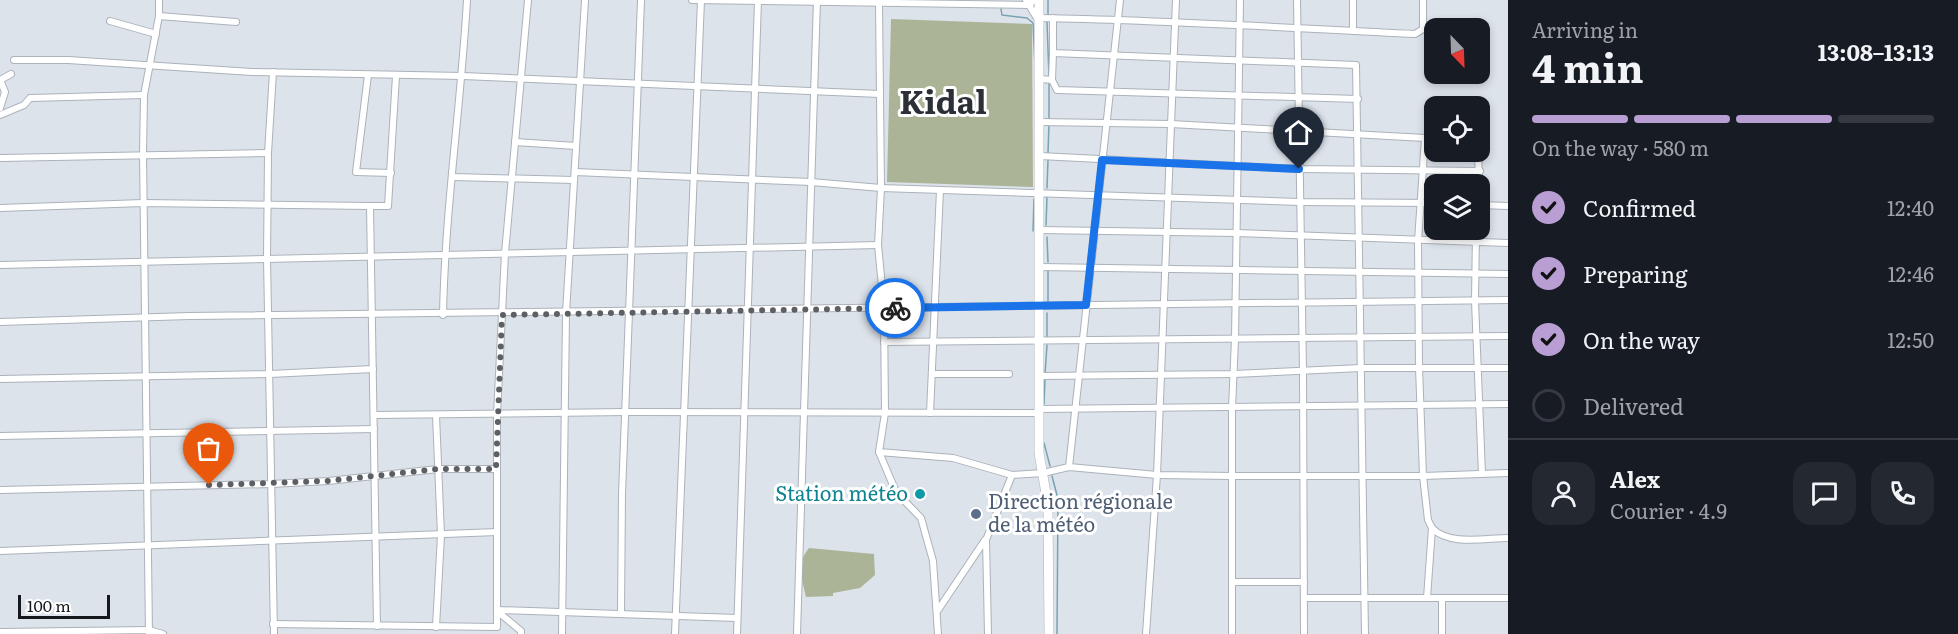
<!DOCTYPE html>
<meta charset="utf-8">
<style>
:root{--surface:#171b24;--page:#242831;--text:#f1f3f6;--muted:#9ea1a6;--line:#363941;--accent:#b99ed4}
body{margin:0;font-family:Literata,serif;background:var(--page);color:var(--text);height:100vh;display:flex;flex-direction:column;font-size:22px;white-space:nowrap}
*{box-sizing:border-box;margin:0}
p{font-size:20px;color:var(--muted)}
.icon{flex:none;width:33px;height:33px;fill:none;stroke:currentColor;stroke-width:2;stroke-linecap:round;stroke-linejoin:round}
.map{position:relative;flex:1;overflow:hidden}
.panel{display:flex;flex-direction:column;background:var(--surface);width:450px}
.panel>*{flex:none}
.needle{width:39px;rotate:157deg}
.tools{position:absolute;left:1424px;top:18px;display:grid;gap:12px}
.tools a{display:grid;place-items:center;width:66px;height:66px;border-radius:12px;background:var(--surface);box-shadow:0 3px 9px #0003;font-size:30px}
.scale{position:absolute;left:18px;bottom:15px;width:92px;box-sizing:border-box;padding-left:6px;border:3px solid #16191b;border-top:0;font-size:16px;line-height:21px;white-space:nowrap;color:#16191b;-webkit-text-stroke:4px #fff;paint-order:stroke}
.pin{position:absolute;display:grid;place-items:center;width:51px;height:51px;color:#fff;margin:-62px -26px;border-radius:50% 50% 50% 0;rotate:-45deg;box-shadow:0 0 6px #0007}
.pin .icon{rotate:45deg}
.courier{position:absolute;display:grid;place-items:center;width:60px;height:60px;margin:-30px;border:4px solid #1a73e8;border-radius:50%;background:#fff;color:#222;box-shadow:0 2px 8px #0007}
.summary em{font-style:normal;font-weight:700}
.summary div{display:flex;flex-direction:column-reverse}
.summary{display:flex;align-items:center;justify-content:space-between;height:102px;padding:0 24px}
h1{font-size:39px;font-weight:700;line-height:45px}
.bar{display:grid;grid-template-columns:repeat(4,1fr);gap:9px 6px;align-content:center;height:72px;padding:0 24px}
.bar i{height:8px;border-radius:4px;background:var(--line)}
.bar .current{background:var(--accent)}
.bar p{grid-column:span 4}
.line{display:flex;align-items:center;gap:15px;padding:0 24px;border-top:2px solid var(--line)}
.line div{flex:1}
.round{display:grid;place-items:center;flex:none;width:63px;height:63px;border-radius:18px;background:var(--page)}
ol{padding:0 24px;list-style:none}
li{display:flex;align-items:center;gap:18px;height:66px}
li p{margin-inline-start:auto}
li .icon{padding:6px;border-radius:50%;background:var(--accent);color:#111;stroke-width:4}
li:last-child{color:var(--muted)}
li i{width:33px;height:33px;border:3px solid var(--line);border-radius:50%}
main{display:flex;flex:1;min-height:0}
.map>svg:first-child{display:block}
</style>
<main>
<div class="map">
<svg width="1508" height="634" viewBox="0 0 1508 634">
<rect width="100%" height="100%" fill="#dde3eb"/>
<g fill="#acb498">
<polygon points="891,19 1032,24 1033,187 887,182"/>
<path d="M809,548L874,554L875,575L860,588L833,593V596L806,597C802,578 796,564 809,548Z"/>
</g>
<g fill="none" stroke-linecap="round" stroke-linejoin="round">
<g stroke="#79a3b0" stroke-width="1.5">
<polyline points="1048,0 1048,16"/>
<polyline points="1001,9 1002,15 1027,18 1033,23 1035,67"/>
<polyline points="1047,22 1049,77"/>
<polyline points="1049,83 1049,120"/>
<polyline points="1048,153 1049,124"/>
<polyline points="1047,188 1048,160"/>
<polyline points="1046,225 1047,197"/>
<polyline points="1033,231 1034,199"/>
<polyline points="1047,237 1048,262"/>
<polyline points="1048,301 1048,271"/>
<polyline points="1047,338 1047,313"/>
<polyline points="1045,374 1047,345"/>
<polyline points="1044,404 1045,380"/>
<polyline points="1044,443 1050,466"/>
<polyline points="1052,476 1058,499 1057,634"/>
</g>
<defs>
<g id="street">
<polyline points="692,0 1030,5 1033,0"/>
<polyline points="1026,0 1038,20"/>
<polyline points="1297,0 1303,370 1304,634"/>
<polyline points="879,4 881,188 878,245 884,308 885,413 879,452 953,458 1012,475 1043,473 1069,467 1157,475 1233,476 1423,476 1508,473"/>
<polyline points="159,16 236,22"/>
<path d="M1040,18C1166,20 1290,28 1415,34L1423,29V0"/>
<polyline points="1053,18 1053,53 1356,65 1365,634"/>
<polyline points="110,21 156,34"/>
<polyline points="1353,31 1353,0"/>
<polyline points="14,60 68,60 252,72 463,76 880,94"/>
<polyline points="273,72 268,153 267,259 274,634"/>
<polyline points="368,75 356,172 391,173"/>
<polyline points="1041,79 1052,80 1057,90 1358,99"/>
<polyline points="1052,80 1053,53"/>
<polyline points="0,108 5,92 0,80 11,74"/>
<polyline points="0,115 24,105 30,98 144,95"/>
<polyline points="1040,122 1171,124 1425,138 1418,241 1419,368 1423,476 1428,520 1432,528 1427,598"/>
<polyline points="515,142 576,146"/>
<polyline points="1478,152 1479,184"/>
<polyline points="1040,156 1299,169 1480,171"/>
<polyline points="0,158 268,153"/>
<polyline points="575,172 811,182 881,188 1299,202 1434,203"/>
<polyline points="453,177 574,180"/>
<polyline points="1479,205 1508,206"/>
<polyline points="0,208 143,203 370,206"/>
<polyline points="1040,230 1236,233 1508,243"/>
<polyline points="1476,230 1475,301 1482,474"/>
<polyline points="0,265 878,245"/>
<polyline points="1040,267 1508,274"/>
<path d="M443,315C445,209 461,105 467,0"/>
<polyline points="0,322 189,316 1508,300"/>
<polyline points="884,342 1508,336"/>
<polyline points="932,374 1009,374"/>
<polyline points="1040,376 1234,374 1361,368 1508,368"/>
<polyline points="0,379 270,374 373,369"/>
<polyline points="1039,409 1508,404"/>
<polyline points="930,413 940,190"/>
<polyline points="375,415 626,412 1039,413"/>
<polyline points="436,415 441,535 436,627"/>
<polyline points="0,436 374,429"/>
<polyline points="879,452 896,492 921,518 933,561 938,634"/>
<polyline points="1069,467 1120,0"/>
<polyline points="0,490 271,484 328,481 438,469 496,469"/>
<path d="M1432,528C1449,546 1485,538 1508,538"/>
<polyline points="0,551 497,532"/>
<polyline points="1233,582 1304,582"/>
<polyline points="1304,598 1508,598"/>
<polyline points="1442,598 1442,634"/>
<polyline points="497,610 737,618"/>
<polyline points="938,610 985,540"/>
<polyline points="497,611 521,631 521,634"/>
<polyline points="621,613 622,494 641,0"/>
<polyline points="273,624 497,627 497,415 505,253 528,0"/>
<polyline points="377,626 370,206 388,206 396,76"/>
<polyline points="0,632 149,630 163,634"/>
<polyline points="149,634 143,153 144,95 159,16 159,0"/>
<polyline points="562,634 566,313 585,0"/>
<polyline points="675,634 701,0"/>
<polyline points="737,634 758,0"/>
<polyline points="797,634 817,0"/>
<polyline points="988,634 986,540 1012,475"/>
<polyline points="1146,634 1157,475 1176,0"/>
<polyline points="1232,634 1232,408 1235,339 1240,0"/>
</g>
<polyline id="primary" points="1039,0 1039,453 1048,505 1049,634"/>
</defs>
<use href="#street" stroke="#acb2b9" stroke-width="8"/>
<use href="#primary" stroke="#acb2b9" stroke-width="10"/>
<use href="#street" stroke="#fff" stroke-width="6"/>
<use href="#primary" stroke="#fff" stroke-width="9"/>
</g>
<g fill="none" stroke-linecap="round" stroke-linejoin="round">
<polyline stroke="#5c6064" stroke-width="6" stroke-dasharray="0 10.8" points="209,485 328,481 438,469 496,469 502,315 895,308"/>
<polyline stroke="#1a73e8" stroke-width="8" points="895,308 1086,305 1102,160 1299,169"/>
</g>
<circle fill="#0f9aa8" stroke="#fff" stroke-width="2" cx="920" cy="494" r="6"/>
<circle fill="#5c6f8a" stroke="#fff" stroke-width="2" cx="976" cy="514" r="6"/>
<g text-anchor="middle" stroke-width="6" stroke-linejoin="round" paint-order="stroke">
<g font-size="20" fill="#0d838f" stroke="#fff" text-anchor="end">
<text x="908" y="501">Station météo</text>
</g>
<g font-size="20" fill="#4e5e75" stroke="#fff" text-anchor="start">
<text x="988" y="509">Direction régionale<tspan x="988" dy="23">de la météo</tspan></text>
</g>
<g font-size="32" font-weight="bold" fill="#2b3036" stroke="#fff">
<text x="943" y="114">Kidal</text>
</g>
</g>
</svg>
<div class="tools">
<a><svg class="needle" viewBox="-14 -14 28 28"><path d="M0-13l5 13h-10z" fill="#e53935"/><path d="M0 13l5-13h-10z" fill="#9ea1a6"/></svg></a>
<a><svg class="icon" aria-label="locate" viewBox="0 0 24 24"><circle cx="12" cy="12" r="6"/><path d="M12 2v4M12 18v4M2 12h4M18 12h4"/></svg></a>
<a><svg class="icon" aria-label="layers" viewBox="0 0 24 24"><path d="M12 4l9 5-9 5-9-5zM3 14l9 5 9-5"/></svg></a>
</div>
<div class="scale">100 m</div>
<div class="pin" style="left:209px;top:485px;background:#ea580c"><svg class="icon" aria-label="bag" viewBox="0 0 24 24"><path d="M5 8h14l-1 12H6zM9 8a3 3 0 0 1 6 0"/></svg></div>
<div class="pin" style="left:1299px;top:169px;background:#1f2937"><svg class="icon" aria-label="home" viewBox="0 0 24 24"><path d="M3 11l9-7 9 7M6 9v11h12V9"/></svg></div>
<div class="courier" style="left:895px;top:308px"><svg class="icon" aria-label="bike" viewBox="0 0 24 24"><circle cx="6" cy="16" r="4"/><circle cx="18" cy="16" r="4"/><path d="M6 16l4-8h5l3 8M10 8l3 8H6M13 5h3"/></svg></div>
</div>
<section class="panel">
<div class="summary"><div><h1>4 min</h1><p>Arriving in</p></div><em>13:08–13:13</em></div>
<div class="bar"><i class="current"></i><i class="current"></i><i class="current"></i><i></i><p>On the way · 580 m</p></div>
<ol>
<li><svg class="icon" aria-label="check" viewBox="0 0 24 24"><path d="M5 12l5 5 9-10"/></svg>Confirmed<p>12:40</p></li>
<li><svg class="icon" aria-label="check" viewBox="0 0 24 24"><path d="M5 12l5 5 9-10"/></svg>Preparing<p>12:46</p></li>
<li><svg class="icon" aria-label="check" viewBox="0 0 24 24"><path d="M5 12l5 5 9-10"/></svg>On the way<p>12:50</p></li>
<li><i></i>Delivered</li>
</ol>
<div class="line" style="height:108px"><a class="round"><svg class="icon" aria-label="person" viewBox="0 0 24 24"><circle cx="12" cy="8" r="4"/><path d="M4 21q1-7 8-7t8 7"/></svg></a><div><b>Alex</b><p>Courier · 4.9</p></div><a class="round"><svg class="icon" aria-label="chat" viewBox="0 0 24 24"><path d="M4 5h16v11H9l-5 4z"/></svg></a><a class="round"><svg class="icon" aria-label="phone" viewBox="0 0 24 24"><path d="M5 4h4l2 5-3 2q2 4 5 5l2-3 5 2v4C11 20 4 13 5 4z"/></svg></a></div>
</section>
</main>
